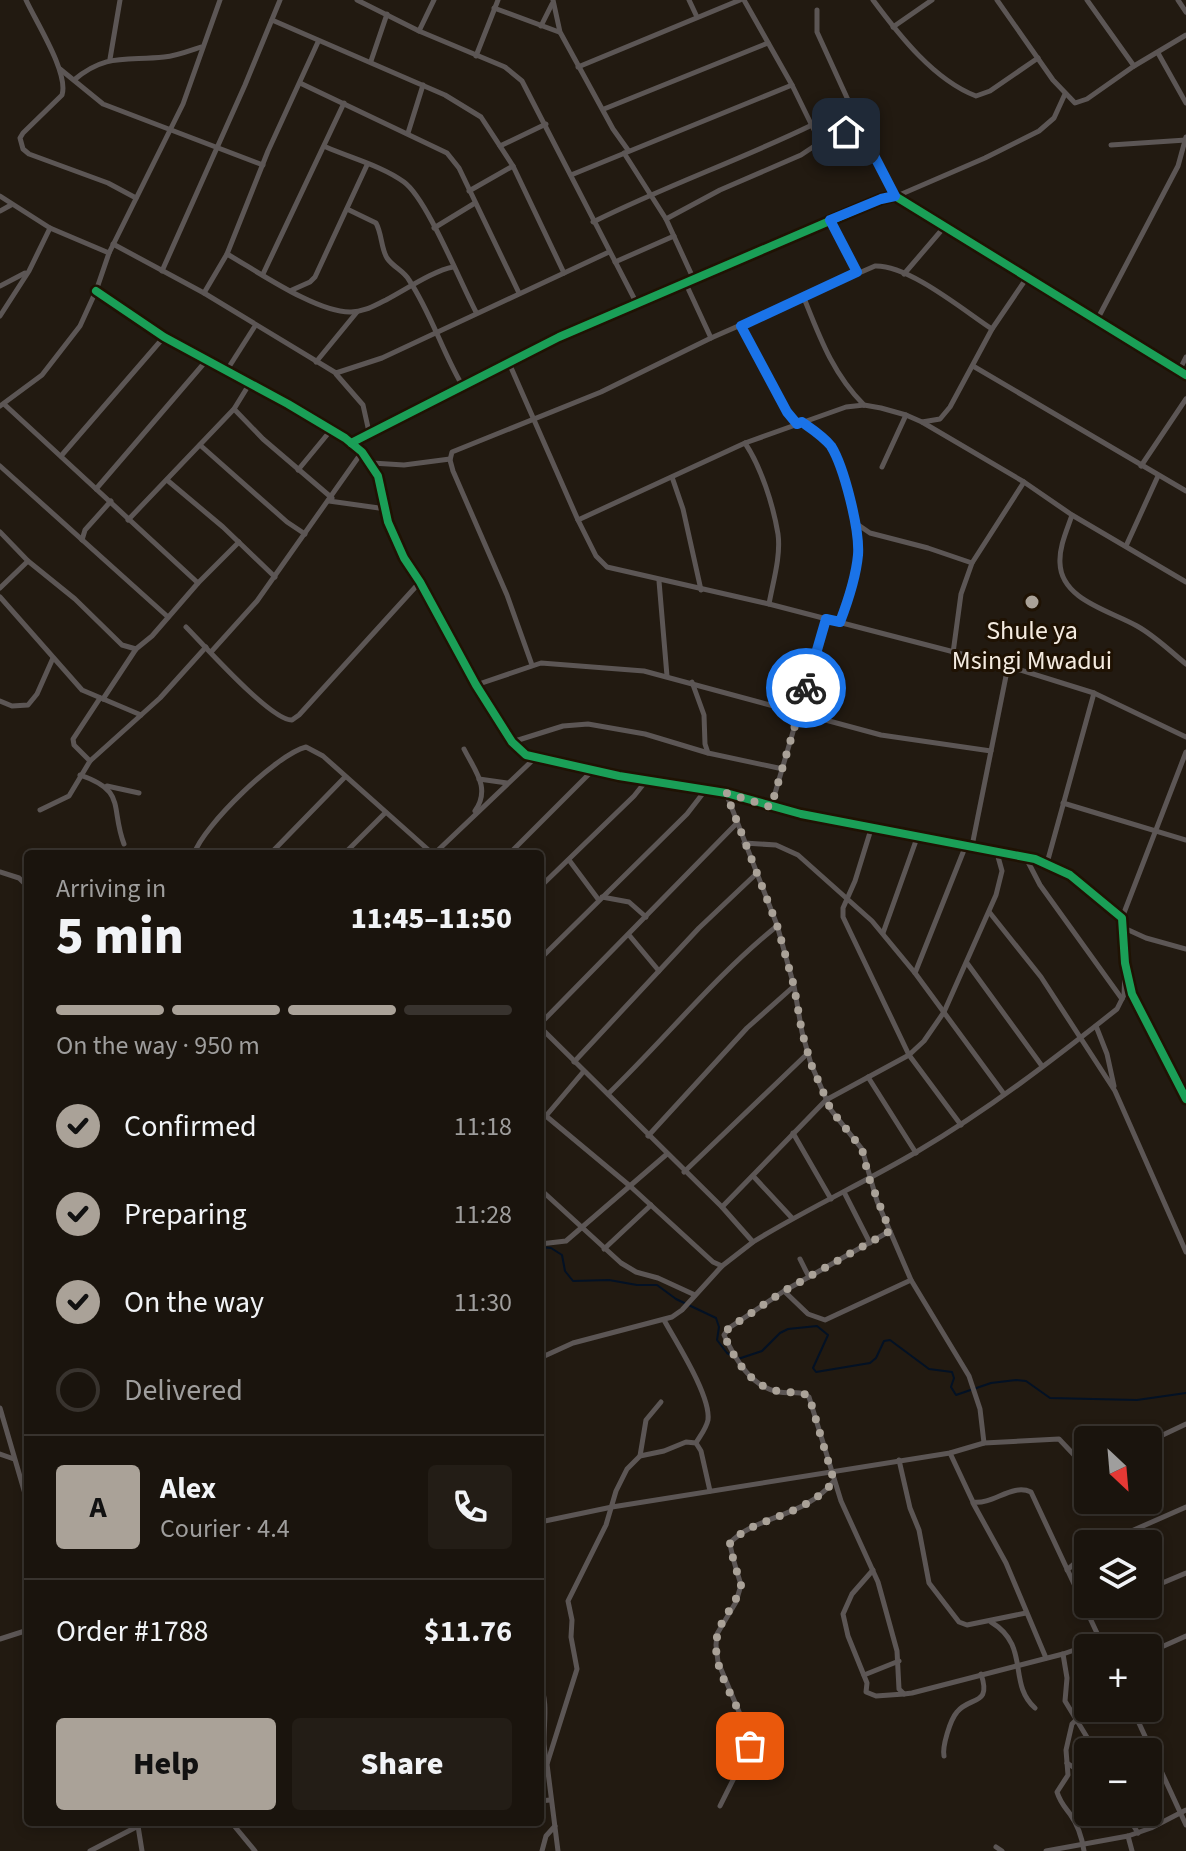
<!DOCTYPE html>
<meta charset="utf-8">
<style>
:root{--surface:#1a140d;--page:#231d16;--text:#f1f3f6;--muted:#9f9e9d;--line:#38332e;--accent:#aaa298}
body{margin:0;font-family:"Source Sans 3",sans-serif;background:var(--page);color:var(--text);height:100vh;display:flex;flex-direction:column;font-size:30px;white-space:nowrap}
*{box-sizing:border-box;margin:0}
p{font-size:26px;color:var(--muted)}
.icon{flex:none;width:44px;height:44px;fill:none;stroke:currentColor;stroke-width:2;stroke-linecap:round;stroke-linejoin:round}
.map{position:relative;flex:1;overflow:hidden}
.side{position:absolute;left:24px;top:850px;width:520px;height:976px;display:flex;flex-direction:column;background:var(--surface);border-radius:8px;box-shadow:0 4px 12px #0003,0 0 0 2px var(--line)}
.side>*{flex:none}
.needle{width:52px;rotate:154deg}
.tools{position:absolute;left:1074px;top:1426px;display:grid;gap:16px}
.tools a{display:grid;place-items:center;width:88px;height:88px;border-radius:8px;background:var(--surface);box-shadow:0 4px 12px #0003,0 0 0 2px var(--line);font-size:40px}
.pin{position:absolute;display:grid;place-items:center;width:68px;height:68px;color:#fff;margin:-34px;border-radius:16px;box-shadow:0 4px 12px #0006}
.courier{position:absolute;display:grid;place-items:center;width:80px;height:80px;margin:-40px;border:6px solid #1a73e8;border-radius:50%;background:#fff;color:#222;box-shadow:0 2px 10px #0007}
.summary em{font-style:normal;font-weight:800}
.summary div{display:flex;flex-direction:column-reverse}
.summary{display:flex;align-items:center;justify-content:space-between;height:136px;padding:0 32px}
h1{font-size:52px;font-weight:800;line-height:60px}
.bar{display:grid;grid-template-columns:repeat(4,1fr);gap:12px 8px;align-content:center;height:96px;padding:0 32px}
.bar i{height:10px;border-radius:6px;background:var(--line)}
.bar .on{background:var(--accent)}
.bar p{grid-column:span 4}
.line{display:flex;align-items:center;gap:20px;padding:0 32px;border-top:2px solid var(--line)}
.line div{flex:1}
.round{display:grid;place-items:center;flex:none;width:84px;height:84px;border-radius:8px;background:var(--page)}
ol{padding:0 32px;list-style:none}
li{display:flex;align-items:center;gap:24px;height:88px}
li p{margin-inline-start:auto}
li .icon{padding:8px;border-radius:50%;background:var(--accent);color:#111;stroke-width:4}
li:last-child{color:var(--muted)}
li i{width:44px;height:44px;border:4px solid var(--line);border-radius:50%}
.primary-button{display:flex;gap:16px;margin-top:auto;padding:16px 32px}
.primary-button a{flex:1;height:92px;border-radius:8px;background:var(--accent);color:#111;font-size:32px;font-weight:800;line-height:92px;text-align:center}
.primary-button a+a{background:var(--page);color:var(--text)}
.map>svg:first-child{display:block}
</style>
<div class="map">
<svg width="1186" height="1851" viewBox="0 0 1186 1851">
<rect width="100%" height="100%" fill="#221a11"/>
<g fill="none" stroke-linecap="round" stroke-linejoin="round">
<polyline stroke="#031124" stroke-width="2" points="540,1247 551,1248 562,1255 565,1271 573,1281 609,1280 637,1285 657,1285 676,1299 716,1318 719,1327 717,1340 727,1353 738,1359 762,1351 780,1333 788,1329 817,1326 828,1335 813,1368 816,1372 870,1363 876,1358 884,1341 890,1340 929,1369 952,1372 954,1378 951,1387 956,1395 991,1383 1016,1380 1026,1381 1050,1398 1137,1400 1186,1393"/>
<g stroke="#5c5655" stroke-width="5">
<path d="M26,0C36,22 69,73 62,95L23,133L20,138L23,149L29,154L108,183L136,198"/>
<polyline points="357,0 419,31 505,67 522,81 637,304"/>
<polyline points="553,0 560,32 613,129 628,150"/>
<polyline points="689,0 697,17"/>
<path d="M744,0L792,85L818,138L822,141C835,140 845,129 858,131L864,136L895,196"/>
<path d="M873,0C899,35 934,80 976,96L990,91L1038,58"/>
<polyline points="997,0 1053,80 1075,103 1087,99 1134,66 1186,35"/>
<polyline points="1087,0 1134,66"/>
<polyline points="1178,0 1186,12"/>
<polyline points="494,8 559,32"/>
<polyline points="817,10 817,32 864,135"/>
<polyline points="272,20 445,95 481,117 513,166 564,273"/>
<polyline points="541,26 552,4"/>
<polyline points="893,27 932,0"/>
<polyline points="419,31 434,0"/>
<polyline points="1158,53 1186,103"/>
<polyline points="476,56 498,0"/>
<polyline points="110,59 120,0"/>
<polyline points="371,61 387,14"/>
<polyline points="578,67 740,0"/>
<polyline points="60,69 103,104 263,165"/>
<path d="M74,80C106,53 126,61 164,57C176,56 189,51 201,47"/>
<polyline points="300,83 447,153 459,168 519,293"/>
<polyline points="604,109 768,43"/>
<polyline points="408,133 423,85"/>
<polyline points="1111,145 1186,140"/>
<polyline points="500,146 546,124"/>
<path d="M326,147C351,158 382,166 404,182C427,199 460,282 476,312"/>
<polyline points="624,153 666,219 694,280"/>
<polyline points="571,175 792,85"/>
<polyline points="469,191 513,166"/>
<polyline points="0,196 50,228 109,253"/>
<polyline points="897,196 985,158 1039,131 1054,118 1065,94"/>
<path d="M347,209L376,223C382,234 381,248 387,258C393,267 404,271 409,280C431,313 442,351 462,385"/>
<polyline points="0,211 11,205"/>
<polyline points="666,219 720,190 801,155 822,141"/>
<polyline points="830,220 857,272"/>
<path d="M593,222C665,186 740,160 812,125"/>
<polyline points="434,228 475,203"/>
<polyline points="113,244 204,293 336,373 382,358 609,252"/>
<path d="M227,254C257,271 317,313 351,312C364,312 375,305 386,300C405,290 435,270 453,267"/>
<polyline points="615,262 674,236"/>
<polyline points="162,271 245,85 280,0"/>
<polyline points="263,274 344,103"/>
<polyline points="904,274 946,225"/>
<polyline points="686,284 711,338"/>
<polyline points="0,286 25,273"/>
<polyline points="292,290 310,282 315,277 367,165"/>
<polyline points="96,291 164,337 288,404 345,438 362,452 378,476 388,522 404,558 420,582 476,685 512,742 526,755 619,776 726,793 801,814 1035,859 1070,875 1122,918 1125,963 1132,994 1186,1099"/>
<polyline points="204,293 227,254 268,151 318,42"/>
<path d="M804,298C820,338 833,374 864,405"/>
<polyline points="0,316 29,271 50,228"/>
<polyline points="1097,320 1178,166 1186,137"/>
<polyline points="741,326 787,412 797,424"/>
<polyline points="316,362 357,312"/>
<polyline points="509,363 578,520 596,556 607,567 769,604 1008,666 1094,693 1186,737"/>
<polyline points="973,366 1186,491"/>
<polyline points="227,370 255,326"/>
<polyline points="1179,371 1186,357"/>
<polyline points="336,374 363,405 369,432"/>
<polyline points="4,404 198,583"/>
<polyline points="0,406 42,375 80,326 96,291 109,253 183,104 220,0"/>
<polyline points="234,409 263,439 332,498"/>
<polyline points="922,422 940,419 950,407 992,329 1028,276"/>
<polyline points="803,423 824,439 840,464 857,536 857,560 840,622"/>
<polyline points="351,443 559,337 881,199 895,196 1186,375"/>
<path d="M745,443C761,467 773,504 778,534C781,556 773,582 769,604"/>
<polyline points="200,445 287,522 305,534"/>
<polyline points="61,456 164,337"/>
<polyline points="372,463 404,465 450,459"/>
<polyline points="0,466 168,617"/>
<polyline points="1141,466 1186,399"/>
<polyline points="882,467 906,415"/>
<polyline points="298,470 331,430"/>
<polyline points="672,477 683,509 701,590"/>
<polyline points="167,480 223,527 275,577"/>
<polyline points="96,489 206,361"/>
<polyline points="329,501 386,509"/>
<path d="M1072,515C1067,530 1059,547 1060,563C1061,600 1111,611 1137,626C1155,636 1170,651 1186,664"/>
<polyline points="128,520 234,409 250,383"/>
<polyline points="578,520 745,443 846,407 864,405 881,408 906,415 922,422 1024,482 1072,515 1186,582"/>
<polyline points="854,522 870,533 928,548 972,563"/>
<polyline points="0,532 28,561 0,588"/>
<polyline points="82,540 85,530 111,501"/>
<polyline points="1126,546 1158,476"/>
<polyline points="28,561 75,599 122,645 136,649"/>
<polyline points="659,581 667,676"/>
<polyline points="0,597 82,690 141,715"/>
<path d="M186,627C204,645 271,721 292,720L299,715L420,582"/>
<polyline points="211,652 257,601 362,452"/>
<polyline points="953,653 961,594 972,563 1024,482"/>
<path d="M532,665L507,595L453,471L450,460L452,452L601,392L711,338L875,266C909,265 963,310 992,329"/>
<polyline points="692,682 704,715 705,744 708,753"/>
<polyline points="476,685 541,663 644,671 881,735 991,751"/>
<polyline points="103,699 136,649 152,636 198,583 239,542"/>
<polyline points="0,701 12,706 28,705 37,694 53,658"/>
<polyline points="512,742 563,726 588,724 645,734 708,753 783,769"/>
<path d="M464,749C475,771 491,788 475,811"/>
<polyline points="90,761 74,745 73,739 100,698"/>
<path d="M80,775C127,791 110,807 124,844"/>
<polyline points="479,779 507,783"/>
<polyline points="107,786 139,793"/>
<polyline points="726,793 777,925 794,986 802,1032 811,1064 831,1110 862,1149 877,1201 911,1280 969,1376 980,1409 984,1443"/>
<polyline points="1063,803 1186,840"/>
<polyline points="771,807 826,619"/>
<polyline points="40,810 69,796 90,761 160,698 206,647"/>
<polyline points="872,826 855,881 843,908 843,917 909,1055 961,1125"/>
<polyline points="744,843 776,845 798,855 872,921 915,973 1004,1094"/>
<polyline points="972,846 1008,666"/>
<path d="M194,854C203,826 277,754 306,747L323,756L433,854"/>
<polyline points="270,854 345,777"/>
<polyline points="344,854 385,813"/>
<polyline points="434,854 535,758"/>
<polyline points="509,854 592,771"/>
<polyline points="1026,858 1040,885 1122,999"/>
<polyline points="569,860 598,899"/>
<polyline points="1047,863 1094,693"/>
<polyline points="0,872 19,878 28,887"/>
<polyline points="540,887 634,796 646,781"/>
<polyline points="602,897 629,902 646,917"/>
<polyline points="990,913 1041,977 1115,1091 1186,1252"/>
<polyline points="1122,918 1186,752"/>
<polyline points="1124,928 1146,938 1186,949"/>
<polyline points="883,933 918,835"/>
<polyline points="629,935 659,971"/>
<polyline points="540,959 687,814 704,792"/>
<polyline points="967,963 1042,1066"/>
<polyline points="915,973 966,845"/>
<polyline points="540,1024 737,823"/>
<polyline points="1096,1026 1107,1054 1114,1086"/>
<path d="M540,1027L722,1207L753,1242C806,1209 864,1183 918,1151C988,1110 1054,1059 1117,1009L1124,995L1125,972"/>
<polyline points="574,1062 699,928 756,874"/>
<polyline points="868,1077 916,1153"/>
<path d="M608,1094C665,1039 715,976 777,926"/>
<polyline points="540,1111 630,1186 713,1262 722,1266 753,1242"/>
<polyline points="540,1123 584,1071"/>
<polyline points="793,1133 831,1199"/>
<polyline points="648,1136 747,1028 793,987"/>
<polyline points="684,1172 807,1054"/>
<polyline points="754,1177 792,1218"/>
<polyline points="540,1189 621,1263 636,1272 658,1278 695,1295"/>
<polyline points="844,1192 870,1243"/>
<polyline points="722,1207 826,1100 909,1055 924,1041 944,1012 996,895 1002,871 997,853"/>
<path d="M890,1231L784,1291L729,1328L724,1335C735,1359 751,1387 779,1392C790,1394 800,1390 809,1397L841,1501L878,1582L897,1651L899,1689L904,1694L912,1693L1063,1654L1100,1641"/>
<polyline points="540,1244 566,1241 667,1154"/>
<polyline points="604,1249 651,1205"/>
<polyline points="800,1259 809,1277"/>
<polyline points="784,1291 808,1314 825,1320 911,1280"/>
<path d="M664,1320C676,1342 711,1396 708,1420C706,1429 700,1436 696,1443"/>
<polyline points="540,1358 573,1343 672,1317 682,1310 722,1266"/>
<polyline points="0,1408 28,1504"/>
<polyline points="1148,1442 1186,1424"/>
<path d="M950,1453L973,1502C993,1505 1012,1483 1031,1492L1104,1648"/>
<polyline points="0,1454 14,1459"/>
<polyline points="640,1456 646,1420 661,1402"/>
<polyline points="899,1460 910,1508 919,1530 929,1583 959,1622 967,1625 1026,1613"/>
<polyline points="973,1503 1006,1563 1046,1658"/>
<polyline points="540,1522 612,1507 950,1453 984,1443 1059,1439 1076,1457 1088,1465"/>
<polyline points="1102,1544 1186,1507"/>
<polyline points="873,1570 852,1594 843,1614 848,1636 867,1683 866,1692 876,1696 904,1694"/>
<polyline points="1067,1570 1088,1552"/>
<polyline points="1148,1589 1186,1573"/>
<polyline points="1088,1616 1114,1604"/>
<path d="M991,1622C1031,1646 1007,1683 1035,1708"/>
<polyline points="0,1639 28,1630"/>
<polyline points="1148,1653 1186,1636"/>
<polyline points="1063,1654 1067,1678 1065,1701 1096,1752"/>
<polyline points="864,1675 899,1661"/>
<path d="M540,1684C551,1708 539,1737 547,1763"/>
<polyline points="1132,1708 1186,1825"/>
<path d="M944,1756C942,1747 950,1720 957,1712C970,1696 992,1706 981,1674"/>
<polyline points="1067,1763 1088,1777"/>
<polyline points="540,1801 550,1800"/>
<path d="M720,1806L750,1746L745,1726L718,1662L716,1645L717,1634L736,1602L741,1585C737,1571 732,1558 730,1543C754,1516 804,1518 833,1482"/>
<polyline points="1125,1812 1138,1833"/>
<polyline points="231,1822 255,1851"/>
<polyline points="317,1822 334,1825 353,1822"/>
<polyline points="138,1826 142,1851"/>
<polyline points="1128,1836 1132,1851"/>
<polyline points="996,1847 1002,1851"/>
<polyline points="90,1851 146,1822"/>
<polyline points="542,1851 546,1836 555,1826"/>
<polyline points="558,1851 547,1764 577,1669 571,1637 572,1620 568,1601 606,1525 616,1491 627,1469 640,1456 664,1451 686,1442 696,1443 701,1451 710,1491"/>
<polyline points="1046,1851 1128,1836 1151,1828 1186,1810"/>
<path d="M1084,1851C1082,1838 1078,1825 1070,1814C1064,1806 1060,1802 1057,1792L1068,1775L1066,1750L1072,1724L1088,1708"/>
</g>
<defs>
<g id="cycleway">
<polyline points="96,291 164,337 288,404 345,438 362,452 378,476 388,522 404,558 420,582 476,685 512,742 526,755 619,776 726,793 801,814 1035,859 1070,875 1122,918 1125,963 1132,994 1186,1099"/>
<polyline points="351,443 559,337 881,199 895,196 1186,375"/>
</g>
</defs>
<use href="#cycleway" stroke="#1f1203" stroke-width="13"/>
<use href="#cycleway" stroke="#1a9f57" stroke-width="8"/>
</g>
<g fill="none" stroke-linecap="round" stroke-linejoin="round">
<path stroke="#aaa298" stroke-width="8" stroke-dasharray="0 14.4" d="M750,1746C746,1709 710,1675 717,1637C719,1621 737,1604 741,1585C737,1571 732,1558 730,1543C755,1516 804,1518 834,1481L809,1396C799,1391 789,1393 778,1391C751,1387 733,1358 724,1334L729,1328L784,1291L890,1231L869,1178L862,1149L831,1110L811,1064L802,1032L794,986L777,925L726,793L771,807L806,688"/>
<path stroke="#1a73e8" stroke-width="10" d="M806,688L826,619L840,622C848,601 856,577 858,555C860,530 844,467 831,446C823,436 812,429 802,422L797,424L787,412L741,326L857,272L830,220L881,199L895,196L864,136L858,131L846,132"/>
</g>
<circle fill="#aaa298" stroke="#1f1203" stroke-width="3" cx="1032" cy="602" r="8"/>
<g text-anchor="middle" stroke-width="6" stroke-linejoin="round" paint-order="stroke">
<g font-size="26" fill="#f4ebe0" stroke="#1f1203">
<text x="1032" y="639">Shule ya<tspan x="1032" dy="30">Msingi Mwadui</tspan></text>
</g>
</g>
</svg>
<div class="tools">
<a><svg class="needle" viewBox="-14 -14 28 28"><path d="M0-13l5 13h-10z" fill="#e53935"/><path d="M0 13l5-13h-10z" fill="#9f9e9d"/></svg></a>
<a><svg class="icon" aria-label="layers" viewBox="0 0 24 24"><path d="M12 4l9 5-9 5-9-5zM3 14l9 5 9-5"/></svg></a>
<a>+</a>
<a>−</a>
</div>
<div class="pin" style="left:750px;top:1746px;background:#ea580c"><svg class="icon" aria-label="bag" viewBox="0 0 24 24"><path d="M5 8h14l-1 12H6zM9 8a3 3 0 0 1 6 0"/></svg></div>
<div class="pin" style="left:846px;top:132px;background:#1f2937"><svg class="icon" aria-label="home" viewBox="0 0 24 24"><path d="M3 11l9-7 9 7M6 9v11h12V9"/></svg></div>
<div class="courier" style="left:806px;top:688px"><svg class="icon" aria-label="bike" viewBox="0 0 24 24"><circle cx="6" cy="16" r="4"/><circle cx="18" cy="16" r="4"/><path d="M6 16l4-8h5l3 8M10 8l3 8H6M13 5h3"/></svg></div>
<section class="side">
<div class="summary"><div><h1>5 min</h1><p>Arriving in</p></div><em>11:45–11:50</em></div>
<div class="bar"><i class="on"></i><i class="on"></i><i class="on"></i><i></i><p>On the way · 950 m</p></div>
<ol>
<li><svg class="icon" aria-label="check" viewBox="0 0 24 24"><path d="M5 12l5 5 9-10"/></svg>Confirmed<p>11:18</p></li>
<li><svg class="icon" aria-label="check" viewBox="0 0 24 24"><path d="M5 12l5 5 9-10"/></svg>Preparing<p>11:28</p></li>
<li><svg class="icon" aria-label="check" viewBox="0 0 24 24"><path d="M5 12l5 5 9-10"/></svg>On the way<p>11:30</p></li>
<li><i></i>Delivered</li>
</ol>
<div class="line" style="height:144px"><b class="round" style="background:var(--accent);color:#111">A</b><div><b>Alex</b><p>Courier · 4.4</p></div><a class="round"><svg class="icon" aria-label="phone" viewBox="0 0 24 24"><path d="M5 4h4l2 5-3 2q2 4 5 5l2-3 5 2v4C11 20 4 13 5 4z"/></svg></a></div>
<div class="line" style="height:104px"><div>Order #1788</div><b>$11.76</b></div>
<div class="primary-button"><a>Help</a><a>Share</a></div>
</section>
</div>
